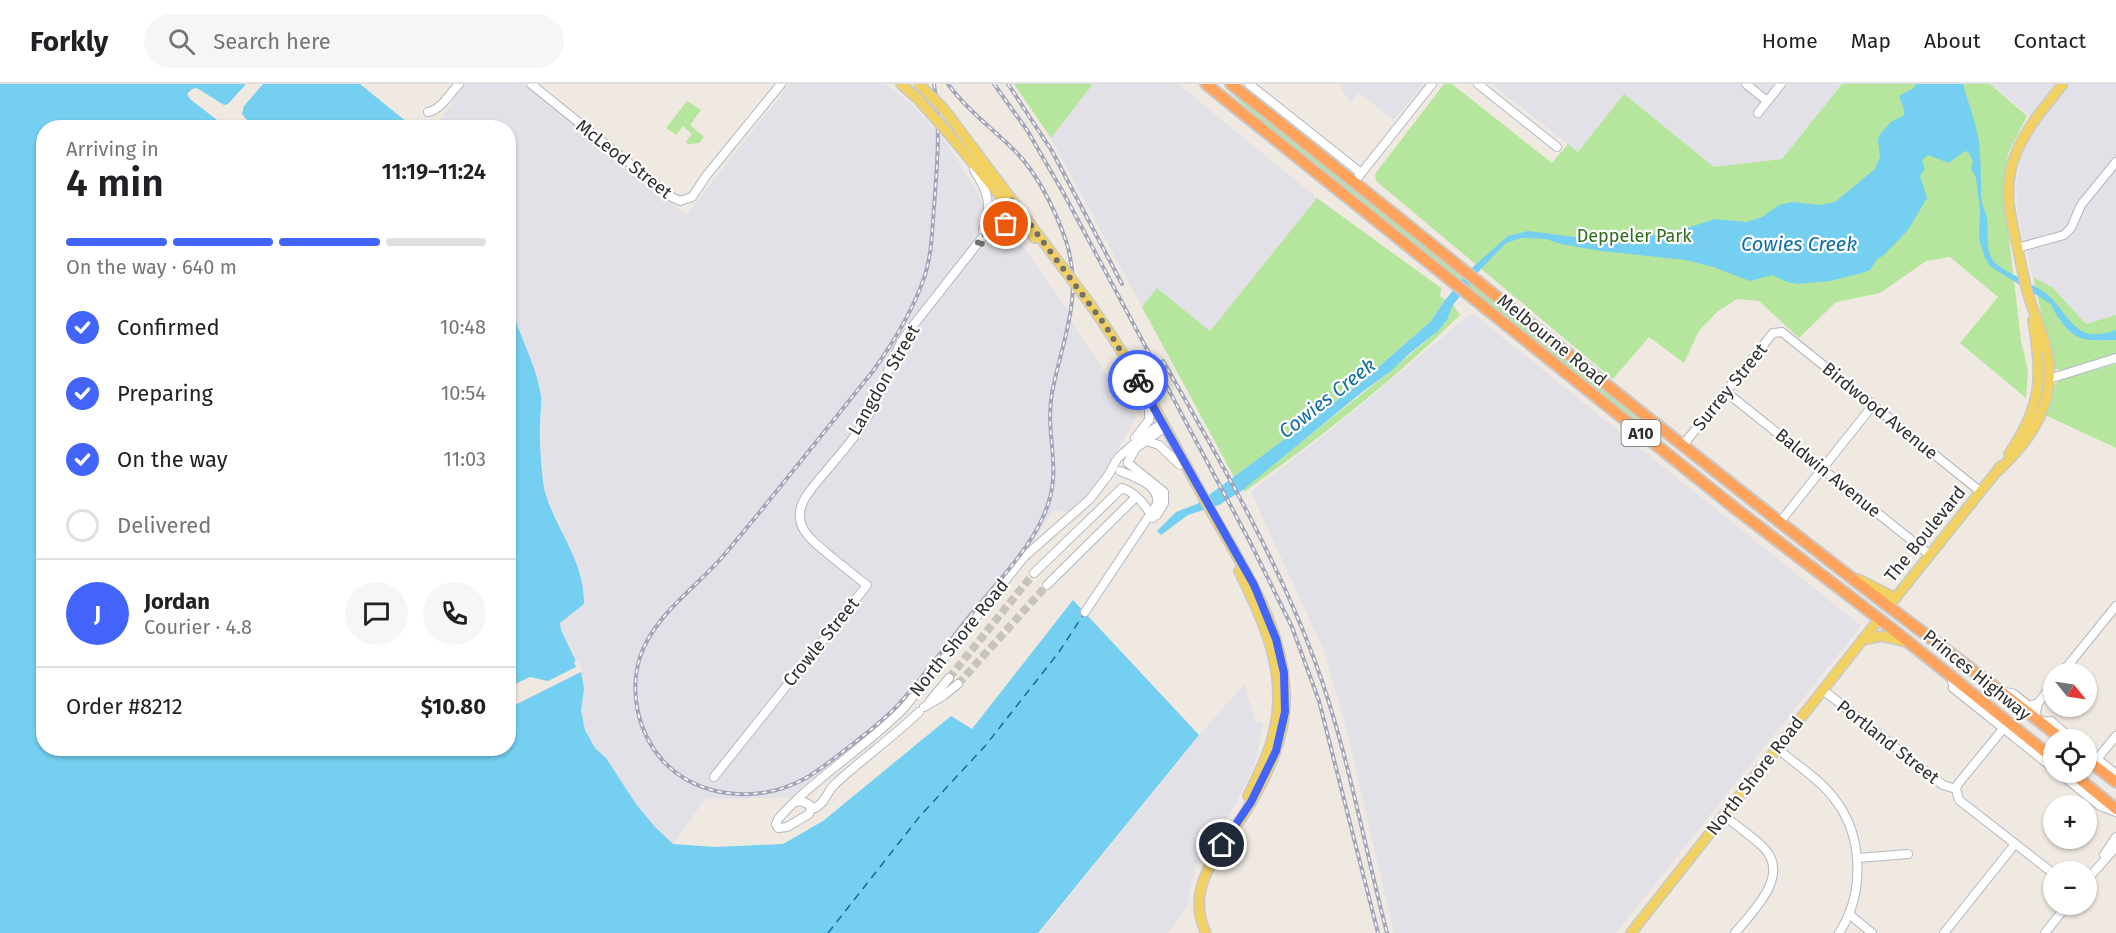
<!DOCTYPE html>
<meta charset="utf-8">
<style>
:root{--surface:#fff;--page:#f6f6f6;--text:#202124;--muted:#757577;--line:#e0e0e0;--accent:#4264fb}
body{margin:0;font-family:"Fira Sans",sans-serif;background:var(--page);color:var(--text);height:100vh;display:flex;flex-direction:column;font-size:22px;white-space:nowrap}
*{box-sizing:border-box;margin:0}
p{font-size:20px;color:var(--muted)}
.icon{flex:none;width:33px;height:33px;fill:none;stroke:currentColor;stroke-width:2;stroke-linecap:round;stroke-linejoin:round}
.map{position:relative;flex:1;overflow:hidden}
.panel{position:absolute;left:36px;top:36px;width:480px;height:636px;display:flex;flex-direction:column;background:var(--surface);border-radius:24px;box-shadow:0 2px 4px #0004}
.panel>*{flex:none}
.needle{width:39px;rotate:120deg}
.buttons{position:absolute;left:2043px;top:579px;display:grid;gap:12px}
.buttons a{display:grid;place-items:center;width:54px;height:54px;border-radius:50%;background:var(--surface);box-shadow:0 2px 4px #0004;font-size:30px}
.pin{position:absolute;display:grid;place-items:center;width:51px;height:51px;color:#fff;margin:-26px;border:3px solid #fff;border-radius:50%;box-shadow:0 2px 6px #0007}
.courier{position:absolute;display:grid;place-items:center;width:60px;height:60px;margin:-30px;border:4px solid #4264fb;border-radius:50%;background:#fff;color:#222;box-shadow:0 2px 8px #0007}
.headline em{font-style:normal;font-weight:600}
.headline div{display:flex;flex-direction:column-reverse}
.headline{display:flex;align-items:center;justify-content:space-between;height:102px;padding:0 30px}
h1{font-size:39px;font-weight:600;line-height:45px}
.bar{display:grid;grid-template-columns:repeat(4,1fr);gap:9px 6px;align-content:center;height:72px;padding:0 30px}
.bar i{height:8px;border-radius:4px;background:var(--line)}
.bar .on{background:var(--accent)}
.bar p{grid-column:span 4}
.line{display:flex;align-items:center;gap:15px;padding:0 30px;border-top:2px solid var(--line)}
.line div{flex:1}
.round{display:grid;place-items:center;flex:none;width:63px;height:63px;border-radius:32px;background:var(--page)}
ol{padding:0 30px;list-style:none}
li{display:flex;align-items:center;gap:18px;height:66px}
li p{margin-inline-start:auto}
li .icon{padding:6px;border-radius:50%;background:var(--accent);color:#fff;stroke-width:4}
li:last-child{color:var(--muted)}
li i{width:33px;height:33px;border:3px solid var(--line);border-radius:50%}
header{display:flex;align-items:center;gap:36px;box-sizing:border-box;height:84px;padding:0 30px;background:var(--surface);border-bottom:2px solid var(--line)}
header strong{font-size:28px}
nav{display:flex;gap:33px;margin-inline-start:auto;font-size:21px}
.search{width:420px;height:54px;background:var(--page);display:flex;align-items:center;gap:15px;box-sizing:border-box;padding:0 21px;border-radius:33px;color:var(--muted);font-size:22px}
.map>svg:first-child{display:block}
</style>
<header>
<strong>Forkly</strong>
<div class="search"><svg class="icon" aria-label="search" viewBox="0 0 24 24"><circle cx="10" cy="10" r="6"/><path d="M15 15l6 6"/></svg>Search here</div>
<nav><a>Home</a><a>Map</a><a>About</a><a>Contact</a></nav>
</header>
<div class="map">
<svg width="2116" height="849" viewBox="0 0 2116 849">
<rect width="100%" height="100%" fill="#efe9e1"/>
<g fill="#e3e1e8">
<polygon points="449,0 523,0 686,131 788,2 787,0 886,0 911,20 947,59 979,111 987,133 1019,157 1067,225 1076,245 1136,334 1104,388 1087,410 1067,428 1054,426 1032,459 904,619 891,632 815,692 793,713 734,715 706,714 673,760 655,743 636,720 606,674 595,664 585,646 581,626 581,588 561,546 560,539 584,520 584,505 581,488 545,408 539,343 541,313 511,224 509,212 508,44 433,44 453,20"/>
<polygon points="1093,0 1178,0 1317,114 1210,247 1158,204 1142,223 1051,54"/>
<polygon points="1339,0 1424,0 1394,36 1358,8 1350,19"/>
<polygon points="1491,0 1842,0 1782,75 1714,83 1624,11 1578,68"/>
<polygon points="1991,0 2116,0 2116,231 2086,240 2053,204 2033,193 2018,131 2016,100 2020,78 2027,59 2039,40"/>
<polygon points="1472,229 1861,542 1616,849 1394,849 1345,640 1324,567 1251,408 1333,344"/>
<polygon points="1244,600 1256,638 1263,640 1255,680 1236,719 1195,785 1189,806 1188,821 1168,849 1040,849 1199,652"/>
</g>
<g fill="#b6e59e">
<polygon points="1014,0 1093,0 1051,54"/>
<polygon points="1444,0 1452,0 1552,79 1568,60 1578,68 1624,10 1714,83 1782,75 1842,0 1990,0 2027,32 2008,70 2003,103 2021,257 2028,287 2026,314 1960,259 1998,213 1950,173 1926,177 1880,209 1836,218 1799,254 1759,217 1737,215 1717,228 1699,247 1684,279 1649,253 1613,295 1376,97 1375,90"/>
<polygon points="1230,8 1238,12 1585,290 1640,337 1644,345 1270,45"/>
<polygon points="687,17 701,26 690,41 704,53 699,59 688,60 686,58 692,50 683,42 676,51 666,44"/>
<polygon points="1317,114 1441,204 1440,212 1445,216 1431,237 1358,301 1234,393 1142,223 1157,204 1210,247"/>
<polygon points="2033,193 2053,204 2086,240 2116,231 2116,270 2062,286 2054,285"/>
<path d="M1453,221L1460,231C1394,296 1320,354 1244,408L1243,406L1263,388L1391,287C1409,269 1448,245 1453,221Z"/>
<path d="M2116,280V364L2045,331C2048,317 2049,304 2061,295Z"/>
</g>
<g fill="#75cff0">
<path d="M0,0H246L228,20L224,21L197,4L192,5L187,10L190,15L226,43L44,44V664H508L509,212C515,246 536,277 541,312C542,321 540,331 540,340C539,354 542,395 545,408C557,448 585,477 584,520L560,539L561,546L581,588L584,605L581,626L585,646L595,664L606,674L636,720L655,743L673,760L715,763L783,760L823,737L951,632L972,645L1073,516L1199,651L1038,849H0Z"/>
<polygon points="263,0 360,0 413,43 256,43 246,35 242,30 244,22"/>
<path d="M1916,0H1963C1968,19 1976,38 1979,58C1981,76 1981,93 1981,112C1982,120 1985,127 1987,134C1989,148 1985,162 1992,175C1999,187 2040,201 2053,216C2074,240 2079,259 2116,246V256C2094,256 2078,260 2063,240C2058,233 2054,228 2051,220L1991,183L1985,174L1979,155L1980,126L1976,94L1971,85L1973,77L1968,68L1965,67L1949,79L1928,71L1922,76L1925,85L1920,92L1927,114L1908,146L1883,172L1878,174L1870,186L1862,189L1830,197L1797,200L1787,198L1772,191L1750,197L1713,183L1686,176L1601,167L1561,160L1546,155L1521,154L1506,159L1480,186L1453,221L1447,236L1439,246L1409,270L1391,287L1361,309L1243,406L1219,421L1188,431L1161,451L1157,447L1176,428L1197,420L1358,301L1431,237L1445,216L1474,182L1508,152L1528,147L1614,158L1684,145L1715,135L1747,138L1762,133L1779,121L1792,118L1819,121L1835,118L1875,85L1880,73L1878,56L1880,50L1891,38L1904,31V25L1899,12L1914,4Z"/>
</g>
<polygon fill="#efe9e1" points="578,576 583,587 509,624 509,603 530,593 548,597 576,583 574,578"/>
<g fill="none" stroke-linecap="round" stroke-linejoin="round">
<polyline stroke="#0d6fa3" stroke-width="1.5" stroke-dasharray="8 6" stroke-linecap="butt" points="828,849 920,732 986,661 1059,568 1083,531"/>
<g stroke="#c8c4bd" stroke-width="8" stroke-dasharray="8 4" stroke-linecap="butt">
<polyline points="949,594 1034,489"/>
<polyline points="958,600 1047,501"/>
</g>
<defs>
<g id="minor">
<polyline points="531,0 670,112 680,117 692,113 706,92 781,0"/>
<polyline points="1249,0 1361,89"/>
<polyline points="1478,0 1557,63"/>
<polyline points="1746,0 1767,17"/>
<path d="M428,28C441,26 450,9 459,0"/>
<polyline points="1758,29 1781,0"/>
<path d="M974,86C988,107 993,124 983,147"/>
<polyline points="1359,92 1432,0"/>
<polyline points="995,144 1009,140 1025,144"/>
<polyline points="2017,164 2064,151 2071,144 2081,121 2116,78"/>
<polyline points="2049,295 2116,274"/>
<polyline points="1726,308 1930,471"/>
<polyline points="1135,354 1149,336 1149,327"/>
<polyline points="1146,357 1159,361 1180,381"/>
<polyline points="1683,361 1773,249 1782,248 1981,408"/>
<polyline points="1119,373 1143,352 1158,342"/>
<polyline points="1128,378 1136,364 1161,346"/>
<polyline points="1128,379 1164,408 1164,419 1157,431"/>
<polyline points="1780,438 1873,321"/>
<path d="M1034,489L1122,404C1135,408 1146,422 1153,434"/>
<polyline points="1047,501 1136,413"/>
<path d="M1085,528L1157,420C1160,401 1135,393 1120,387"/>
<polyline points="2061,590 2116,522"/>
<polyline points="1952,592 1953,604 2054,685"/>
<polyline points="1823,606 1943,701 1956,705"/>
<polyline points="2002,607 2014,610 2029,622 2038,619"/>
<polyline points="930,617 949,594"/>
<polyline points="924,623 943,612 958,600"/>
<polyline points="2035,633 2038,619 2054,599"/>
<polyline points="2040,638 2051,637 2073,656"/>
<polyline points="2003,645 1958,700 1956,705 1959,716 2054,790"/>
<polyline points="2086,666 2116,690"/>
<path d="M1784,670C1801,684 1820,696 1833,713C1864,751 1865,809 1839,849"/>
<polyline points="2097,675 2116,652"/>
<polyline points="2058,688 2100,722 2116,728"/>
<path d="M714,693L867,501C855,492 844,483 833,474C810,455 786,439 809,408C830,381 856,355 872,325C885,301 890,275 905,252L1011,117"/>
<path d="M796,718L801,717L808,720L811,724L809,730L787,743L778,744L776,740L778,735C815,693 865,664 904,624L1024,473L1090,415L1109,390L1116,377"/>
<path d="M810,722L815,724C825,719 826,710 833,702C859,677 891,655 919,628"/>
<path d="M1731,737C1742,746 1754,754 1764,764C1791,792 1752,828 1735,849"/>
<polyline points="2104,771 2116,753"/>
<polyline points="1858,774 1908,770"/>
<polyline points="2086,797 2116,763"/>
<polyline points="1849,830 1872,849"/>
<polyline points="1944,849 2015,760"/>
<polyline points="2045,849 2068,820"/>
</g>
<g id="major">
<polyline points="901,0 919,16"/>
<polyline points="919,0 927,8"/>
<polyline points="944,25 1063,184"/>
<polyline points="948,49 1035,154"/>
<path d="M1088,217C1131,277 1166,344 1201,409C1236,475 1286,538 1285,617C1285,656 1266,694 1246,727C1223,765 1183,801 1206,849"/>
<path d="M2009,370C2043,319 2042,296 2033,236"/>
<path d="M1998,387C2033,354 2057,317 2047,267C2042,247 2034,229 2028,210C2023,194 2021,178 2017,161C2011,135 2005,112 2011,85C2019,52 2042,26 2063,0"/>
<path d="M1239,487C1264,537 1288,590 1274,647C1269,670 1258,691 1248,712"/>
<polyline points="1858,495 1896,514"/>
<polyline points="1889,522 2001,382"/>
<polyline points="1862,556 1882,552 1906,558"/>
<polyline points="1631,849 1879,535"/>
</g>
<g id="highway">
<polyline points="1206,0 1736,425 1891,544 2054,675"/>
<path d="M1231,0C1433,160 1631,323 1835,481C1910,540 1988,596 2063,656"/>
<polyline points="2086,675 2116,698"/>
<polyline points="2071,688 2116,725"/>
</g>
</defs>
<use href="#minor" stroke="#b4b7c1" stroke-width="10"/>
<use href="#major" stroke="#c9c9c9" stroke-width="12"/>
<use href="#highway" stroke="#c9c9c9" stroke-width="14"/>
<use href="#minor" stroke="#fff" stroke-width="8"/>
<use href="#major" stroke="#f2d163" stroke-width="9"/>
<use href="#highway" stroke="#ffa35c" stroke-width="10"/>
<defs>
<g id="rail">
<path d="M934,0C941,41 937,82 934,123C932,146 932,169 925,191C914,225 893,259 873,287C823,349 775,411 724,471C696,504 654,531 640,573C629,609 638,649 663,677C700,716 761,719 806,694C823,684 838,671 854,659C869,647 885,635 899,620C923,593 945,563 968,534C993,503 1027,469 1043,433C1065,386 1044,355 1052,309C1062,256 1084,213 1066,157C1055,126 1039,92 1016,68C993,45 967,26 948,0"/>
<polyline points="994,0 1027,46 1064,110 1250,458 1292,543 1319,617 1378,849"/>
<polyline points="1008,0 1052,67 1122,200"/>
<path d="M1163,277C1218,373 1274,469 1313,572C1347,662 1363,757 1387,849"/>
</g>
</defs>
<use href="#rail" stroke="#a3a6b8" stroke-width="4"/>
<use href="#rail" stroke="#fff" stroke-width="1.5" stroke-dasharray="4.5" stroke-linecap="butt"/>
<defs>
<g id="major-bridge">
<polyline points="927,8 944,25"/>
<polyline points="919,16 948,49"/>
<polyline points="1063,184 1088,217"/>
</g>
</defs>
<use href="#major-bridge" stroke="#c9c9c9" stroke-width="12" stroke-linecap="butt"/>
<use href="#major-bridge" stroke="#f2d163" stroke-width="9"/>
</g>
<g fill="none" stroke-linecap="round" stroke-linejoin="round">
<polyline stroke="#726f6d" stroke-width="6" stroke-dasharray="0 10.8" points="1006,140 995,144 979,163 976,161 1012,116 1105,241 1138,296"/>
<polyline stroke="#4264fb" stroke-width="8" points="1138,296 1254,501 1276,555 1284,589 1285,628 1276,667 1251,718 1222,761"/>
</g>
<g text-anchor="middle" stroke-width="4.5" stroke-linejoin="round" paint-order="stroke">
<rect fill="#fff" stroke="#6d6d6d" stroke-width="1.5" x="1621.5" y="336" width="39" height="26" rx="4.5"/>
<g font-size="16" font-weight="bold" fill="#2e2e2e">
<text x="1641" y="355">A10</text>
</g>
<g font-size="18" fill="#2e2e2e" stroke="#fff">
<text transform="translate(624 75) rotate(38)" y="6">McLeod Street</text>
<text transform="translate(1552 256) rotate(39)" y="6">Melbourne Road</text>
<text transform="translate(884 296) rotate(-60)" y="6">Langdon Street</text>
<text transform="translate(1730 303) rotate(-51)" y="6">Surrey Street</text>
<text transform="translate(1880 327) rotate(39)" y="6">Birdwood Avenue</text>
<text transform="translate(1828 389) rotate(39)" y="6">Baldwin Avenue</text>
<text transform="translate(1925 450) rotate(-51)" y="6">The Boulevard</text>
<text transform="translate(959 554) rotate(-51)" y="6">North Shore Road</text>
<text transform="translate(821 558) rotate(-51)" y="6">Crowle Street</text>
<text transform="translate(1977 591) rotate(39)" y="6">Princes Highway</text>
<text transform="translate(1888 658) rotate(38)" y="6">Portland Street</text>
<text transform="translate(1755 692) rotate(-52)" y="6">North Shore Road</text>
</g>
<g font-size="18" fill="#2c6e1b" stroke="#fff">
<text x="1634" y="158">Deppeler Park</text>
</g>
<g font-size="20" font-style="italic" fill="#0d6fa3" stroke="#fff">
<text x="1799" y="167">Cowies Creek</text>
<text transform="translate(1327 314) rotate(-38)" y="7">Cowies Creek</text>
</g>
</g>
</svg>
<div class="buttons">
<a><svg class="needle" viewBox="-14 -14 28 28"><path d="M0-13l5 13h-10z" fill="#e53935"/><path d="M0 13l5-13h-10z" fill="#757577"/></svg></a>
<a><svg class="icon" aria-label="locate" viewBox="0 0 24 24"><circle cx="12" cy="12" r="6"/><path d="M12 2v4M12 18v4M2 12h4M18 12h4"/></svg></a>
<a>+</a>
<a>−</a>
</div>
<div class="pin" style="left:1006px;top:140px;background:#ea580c"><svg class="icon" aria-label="bag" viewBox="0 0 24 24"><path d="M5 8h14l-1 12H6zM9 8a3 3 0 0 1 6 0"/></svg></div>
<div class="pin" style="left:1222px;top:761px;background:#1f2937"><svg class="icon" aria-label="home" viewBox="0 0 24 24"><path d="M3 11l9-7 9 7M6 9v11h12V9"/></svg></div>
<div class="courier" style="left:1138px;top:296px"><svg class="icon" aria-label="bike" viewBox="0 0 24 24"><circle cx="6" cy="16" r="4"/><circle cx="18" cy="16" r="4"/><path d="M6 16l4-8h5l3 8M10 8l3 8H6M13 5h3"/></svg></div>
<section class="panel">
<div class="headline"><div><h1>4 min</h1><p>Arriving in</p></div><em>11:19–11:24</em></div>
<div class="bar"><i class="on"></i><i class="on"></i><i class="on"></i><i></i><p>On the way · 640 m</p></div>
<ol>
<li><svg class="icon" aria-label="check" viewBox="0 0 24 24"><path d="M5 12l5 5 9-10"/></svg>Confirmed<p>10:48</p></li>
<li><svg class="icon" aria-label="check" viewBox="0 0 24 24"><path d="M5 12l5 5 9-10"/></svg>Preparing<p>10:54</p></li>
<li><svg class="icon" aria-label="check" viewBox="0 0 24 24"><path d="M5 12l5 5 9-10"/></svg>On the way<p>11:03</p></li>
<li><i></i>Delivered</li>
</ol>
<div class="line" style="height:108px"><b class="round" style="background:var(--accent);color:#fff">J</b><div><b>Jordan</b><p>Courier · 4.8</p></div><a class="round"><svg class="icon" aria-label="chat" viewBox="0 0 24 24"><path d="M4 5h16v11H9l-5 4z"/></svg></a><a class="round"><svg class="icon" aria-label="phone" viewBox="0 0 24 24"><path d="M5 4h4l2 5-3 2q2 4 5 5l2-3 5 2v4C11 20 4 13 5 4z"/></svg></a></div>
<div class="line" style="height:78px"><div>Order #8212</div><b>$10.80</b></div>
</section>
</div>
